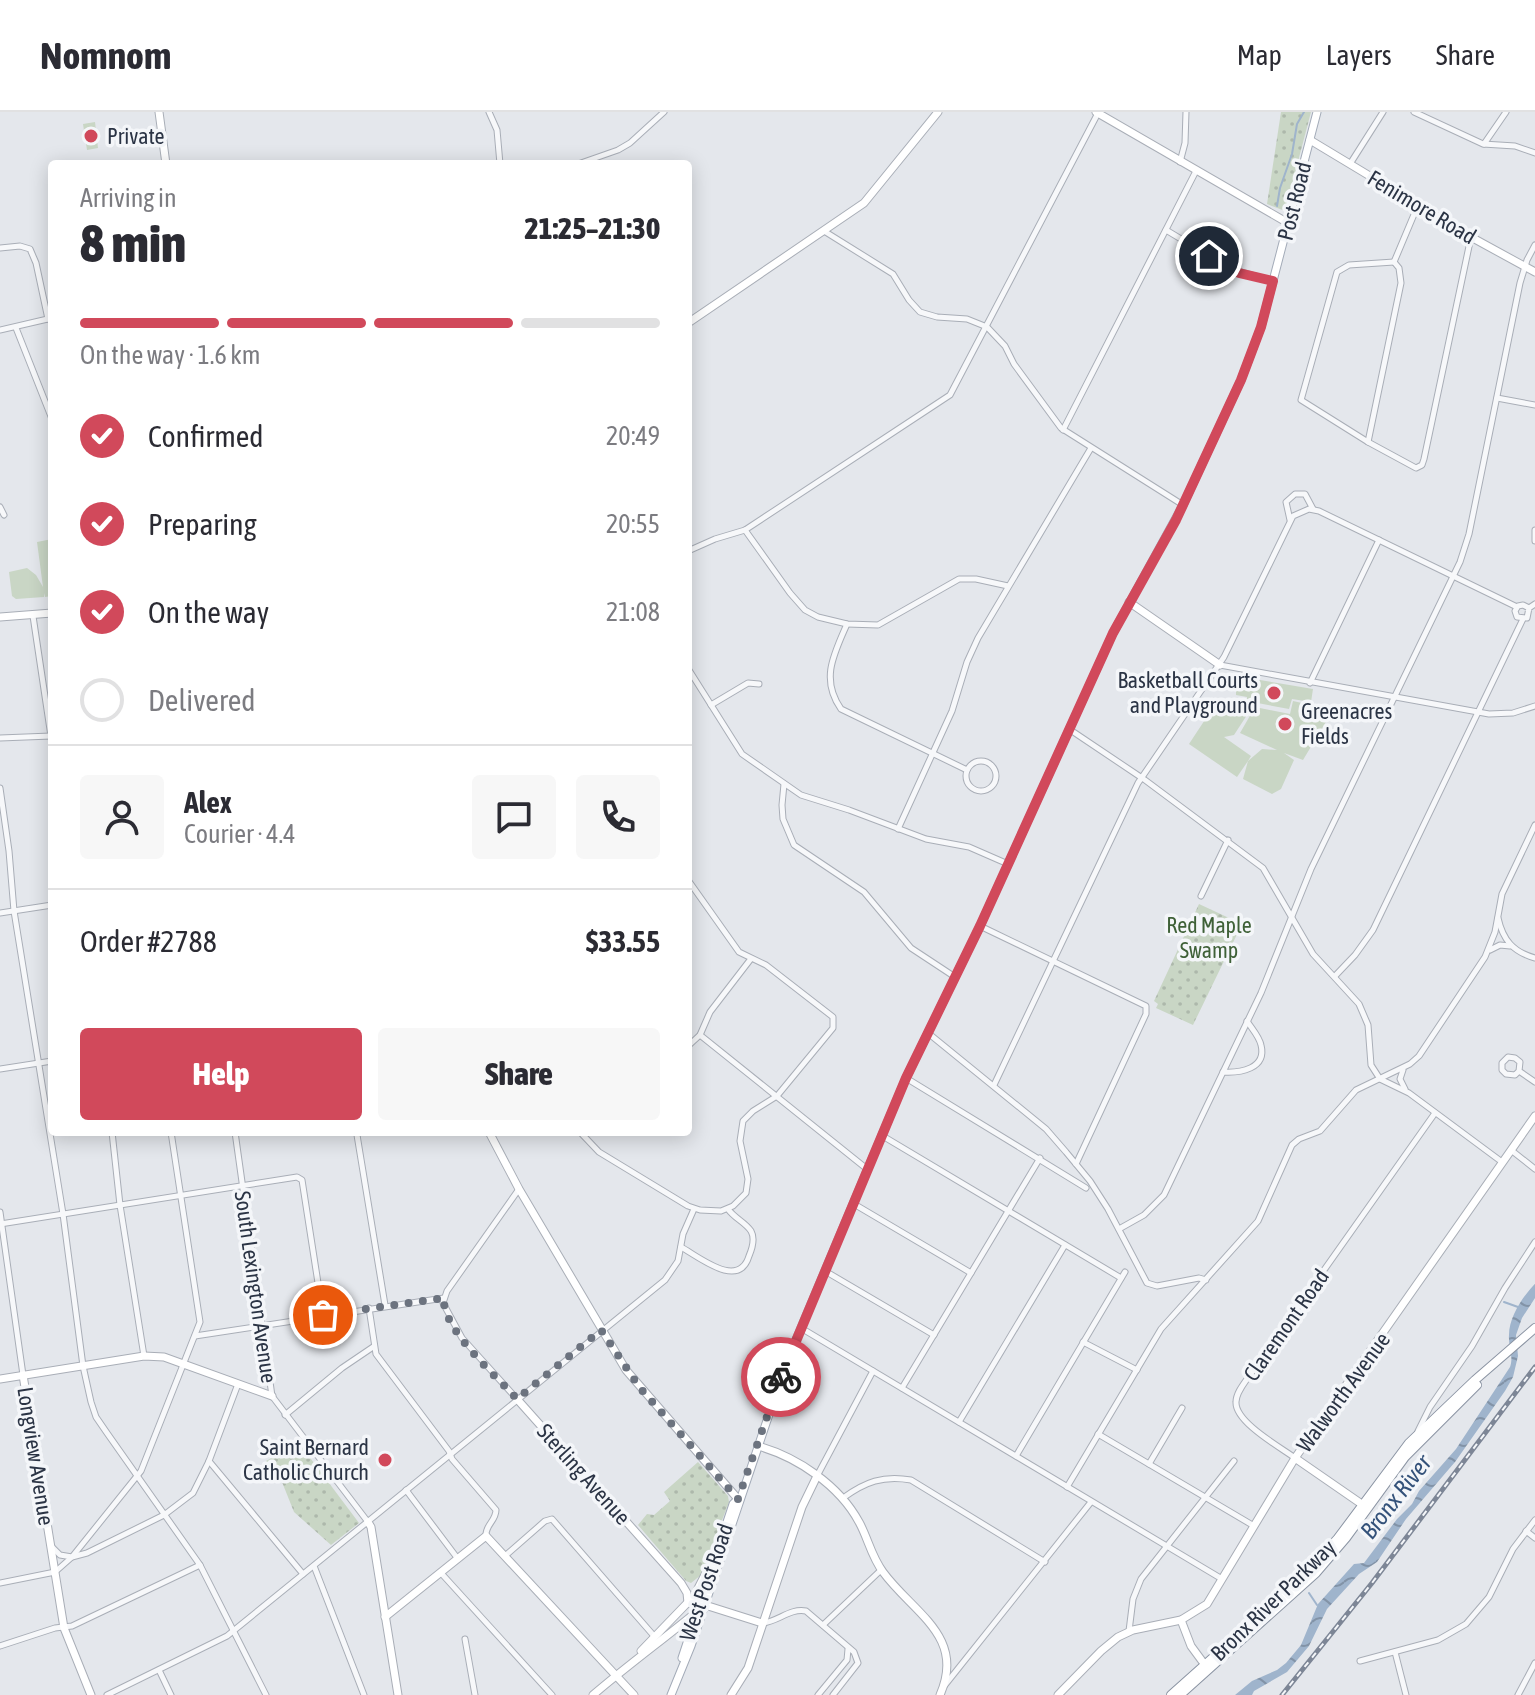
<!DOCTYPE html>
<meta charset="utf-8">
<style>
:root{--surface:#fff;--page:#f7f7f7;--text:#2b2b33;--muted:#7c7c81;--line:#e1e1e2;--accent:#d1495b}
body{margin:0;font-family:"Asap Condensed",sans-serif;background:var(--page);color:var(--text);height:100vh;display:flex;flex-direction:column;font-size:30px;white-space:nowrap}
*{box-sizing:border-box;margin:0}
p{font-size:26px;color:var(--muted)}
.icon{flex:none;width:44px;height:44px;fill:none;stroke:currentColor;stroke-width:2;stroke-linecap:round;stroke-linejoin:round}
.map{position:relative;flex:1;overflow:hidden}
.drawer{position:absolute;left:48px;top:48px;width:644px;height:976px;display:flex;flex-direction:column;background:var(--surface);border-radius:8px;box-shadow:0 4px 20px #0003}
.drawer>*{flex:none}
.pin{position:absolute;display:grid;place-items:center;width:68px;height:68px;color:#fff;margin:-34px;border:4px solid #fff;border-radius:50%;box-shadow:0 2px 8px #0007}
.courier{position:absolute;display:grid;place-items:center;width:80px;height:80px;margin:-40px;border:6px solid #d1495b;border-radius:50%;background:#fff;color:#222;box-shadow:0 2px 10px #0007}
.overview em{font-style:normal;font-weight:800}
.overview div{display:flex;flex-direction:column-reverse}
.overview{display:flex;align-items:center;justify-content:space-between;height:136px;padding:0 32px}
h1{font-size:52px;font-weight:800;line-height:60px}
.bar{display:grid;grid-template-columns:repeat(4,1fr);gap:12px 8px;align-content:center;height:96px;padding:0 32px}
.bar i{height:10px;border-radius:6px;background:var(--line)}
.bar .on{background:var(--accent)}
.bar p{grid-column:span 4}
.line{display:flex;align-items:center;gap:20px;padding:0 32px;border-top:2px solid var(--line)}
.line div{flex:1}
.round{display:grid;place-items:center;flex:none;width:84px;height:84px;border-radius:8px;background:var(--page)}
ol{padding:0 32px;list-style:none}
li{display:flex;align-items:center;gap:24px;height:88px}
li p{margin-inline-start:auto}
li .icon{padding:8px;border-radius:50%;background:var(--accent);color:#fff;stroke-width:4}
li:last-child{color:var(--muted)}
li i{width:44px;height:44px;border:4px solid var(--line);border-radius:50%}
.action{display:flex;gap:16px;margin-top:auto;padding:16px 32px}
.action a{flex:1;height:92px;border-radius:8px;background:var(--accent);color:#fff;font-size:32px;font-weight:800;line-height:92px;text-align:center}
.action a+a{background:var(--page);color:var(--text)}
header{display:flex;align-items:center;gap:48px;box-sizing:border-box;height:112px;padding:0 40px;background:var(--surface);border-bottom:2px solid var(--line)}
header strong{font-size:38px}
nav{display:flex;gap:44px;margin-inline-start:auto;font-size:28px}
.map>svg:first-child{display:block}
</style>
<header>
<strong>Nomnom</strong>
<nav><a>Map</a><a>Layers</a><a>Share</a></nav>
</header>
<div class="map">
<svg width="1535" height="1583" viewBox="0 0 1535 1583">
<defs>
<pattern id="park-dots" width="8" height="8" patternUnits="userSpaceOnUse" patternTransform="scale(2)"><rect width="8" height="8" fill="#c9d6c5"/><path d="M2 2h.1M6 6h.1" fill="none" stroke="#adb8ab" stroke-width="1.8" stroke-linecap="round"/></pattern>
<pattern id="water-waves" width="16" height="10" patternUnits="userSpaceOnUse" patternTransform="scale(2)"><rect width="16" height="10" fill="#9fb4cc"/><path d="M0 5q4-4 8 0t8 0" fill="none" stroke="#8293a7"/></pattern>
</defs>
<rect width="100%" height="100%" fill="#e4e7ec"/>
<g fill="#c9d6c5">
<polygon points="95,10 98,36 87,38 83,12"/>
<polygon points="52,427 52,484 45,485 44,481 44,485 16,487 12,484 9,460 27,456 36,463 43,475 37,430"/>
<polygon points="1224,562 1313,577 1311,590 1292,587 1289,597 1247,589 1247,585 1236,583 1236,579 1221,576"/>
<polygon points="1293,589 1333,598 1303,648 1284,641 1294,648 1281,677 1272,682 1243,667 1248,649 1237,665 1189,632 1216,591 1225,590 1247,603 1234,623 1224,625 1251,644 1248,649 1262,637 1277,638 1240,621 1255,595 1290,602"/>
</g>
<g fill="url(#park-dots)">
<polygon points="1281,0 1311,0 1285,99 1267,92"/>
<polygon points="1199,792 1242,812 1193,913 1156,896 1158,892 1154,889"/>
<polygon points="299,1331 359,1411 331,1433 294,1400 282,1370 266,1349"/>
<polygon points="698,1350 728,1384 729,1390 701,1463 691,1471 686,1469 638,1413 647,1402 654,1403 670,1389 664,1380"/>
</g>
<path fill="url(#water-waves)" d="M1535,1172V1186L1522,1206L1516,1223L1518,1244L1513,1265L1505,1279L1455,1350L1406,1407L1377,1450L1359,1462L1327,1497L1309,1534L1287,1560L1254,1579L1252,1583H1235L1252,1569L1277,1558L1286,1551L1301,1533L1318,1492L1354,1452L1364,1451L1397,1407L1412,1392L1419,1379L1456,1337L1510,1255C1514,1244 1508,1234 1509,1223C1509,1205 1523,1184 1535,1172Z"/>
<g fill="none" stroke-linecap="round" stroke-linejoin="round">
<g stroke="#9fb4cc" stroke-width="2">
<polyline points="1277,94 1280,76 1292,42 1297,12 1304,0"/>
<polyline points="1504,1190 1518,1195"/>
<polyline points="1309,1481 1317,1493"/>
</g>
<defs>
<g id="street">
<polyline points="489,0 497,18 500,52"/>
<polyline points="1414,0 1483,32 1515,34 1535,41"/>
<polyline points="1484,32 1506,0"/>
<polyline points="1180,50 1185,31 1186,0"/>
<polyline points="578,52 618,38 630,31 664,0"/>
<polyline points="1350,52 1383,0"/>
<polyline points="1166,118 1231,157 1273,169"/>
<polyline points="824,119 893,162 909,188 920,200 937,205 967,207 987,215 1005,234 1014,252 1061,316 1183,393"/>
<polyline points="0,136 20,134 30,137 36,151 48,207"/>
<polyline points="1394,150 1349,153 1337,160 1301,288 1368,330 1416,356 1422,353 1424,347 1471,125"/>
<polyline points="1394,150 1418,93"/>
<polyline points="16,216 52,307"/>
<polyline points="0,218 52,206"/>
<polyline points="1497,286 1535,293"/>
<polyline points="1063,318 1196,59"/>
<polyline points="1368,330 1401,171 1399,156 1394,150"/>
<polyline points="0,395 4,403"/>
<polyline points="1290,408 1286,390 1295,382 1305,382 1313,397"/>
<polyline points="745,418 790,481 805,498 818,505 847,512 878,513 959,467 976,467 1008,474"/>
<polyline points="1535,418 1535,429"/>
<polyline points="688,439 715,427 745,418 950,283 1098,1"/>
<polyline points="1529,496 1523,493 1518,494 1515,499 1517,505 1527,506 1529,496 1535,492"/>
<polyline points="33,504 52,631"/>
<path d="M847,512C834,542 820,567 841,597L967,658"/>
<polyline points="1220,553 1489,602 1513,601 1535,594"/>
<polyline points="689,558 742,642 801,683 849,698 926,727 969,735 1008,752"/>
<polyline points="1310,571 1379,428"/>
<polyline points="711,593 748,571 759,572"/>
<polyline points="1069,617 1145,668 1263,756 1313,842 1359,892 1368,913 1371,953 1380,967 1409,981 1502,1050"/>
<polyline points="0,626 51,624"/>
<circle cx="981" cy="664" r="15"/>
<polyline points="784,672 782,693 783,707 794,733 864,780 911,836 955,865"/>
<polyline points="0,676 9,739 14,799 63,1102 83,1254 91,1290 96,1305 107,1321 200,1453 266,1583"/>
<polyline points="898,717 952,599 967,550 978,526 1091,336"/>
<polyline points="1201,784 1228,728"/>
<polyline points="0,801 52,793"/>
<path d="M1498,806C1503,828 1513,840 1535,846"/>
<polyline points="980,814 1146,894 1146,902 1076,1052"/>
<polyline points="1490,838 1500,833 1510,834"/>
<polyline points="1335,864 1355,843 1373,818 1523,507"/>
<polyline points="928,921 1046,1017 1066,1040 1090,1069 1108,1097 1147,1171 1157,1174 1199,1166 1206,1168"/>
<polyline points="700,923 867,1057"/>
<polyline points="688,934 700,923 710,900 750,848"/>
<polyline points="0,957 52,949"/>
<polyline points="1403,958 1400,967 1405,977"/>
<polyline points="1519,959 1515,963 1506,962 1502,958 1502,951 1508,945 1515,946 1520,950 1519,959 1535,970"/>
<path d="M1223,960C1240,961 1267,957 1261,933C1259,924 1252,917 1247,909"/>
<polyline points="906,966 1086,1076"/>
<polyline points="994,973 1138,671 1224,545 1293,404 1309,397 1319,399 1517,495"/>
<polyline points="112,1020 120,1093 144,1244"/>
<polyline points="235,1020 272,1284 368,1410"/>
<polyline points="580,1020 599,1040 688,1094 700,1098 721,1099 733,1094 746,1081 748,1067 740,1029 743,1009 753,999 777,984 833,916 833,905 766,853 739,840 688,768"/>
<polyline points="357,1023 385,1193"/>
<polyline points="881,1023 1121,1166"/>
<polyline points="1511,1038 1535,1057"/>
<polyline points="854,1092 971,1161"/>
<polyline points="0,1100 23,1263"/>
<polyline points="0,1112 297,1065 302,1068 323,1203"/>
<polyline points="1119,1117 1144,1103 1164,1083 1261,881 1311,757 1460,450 1469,422 1520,171 1527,148 1535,133"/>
<path d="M681,1135C699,1145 739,1178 749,1144C752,1137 755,1126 751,1119C745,1110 734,1106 728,1097"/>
<polyline points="825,1159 934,1223"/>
<path d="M369,1196L376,1242L449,1339L452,1347L496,1398C496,1409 485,1413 486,1424"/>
<polyline points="801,1216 1222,1467"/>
<polyline points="195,1224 444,1186"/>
<polyline points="1083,1230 1137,1258"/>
<polyline points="902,1276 1040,1046"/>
<polyline points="517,1287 462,1226 443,1191 447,1179 519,1077"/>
<polyline points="285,1303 342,1256 373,1235"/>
<polyline points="959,1310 1065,1133"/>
<polyline points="1418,1319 1430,1295 1472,1234 1505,1176 1535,1130"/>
<polyline points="1098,1322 1254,1414"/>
<polyline points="1016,1344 1125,1160"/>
<path d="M1295,1346C1280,1335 1235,1310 1236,1290C1236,1282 1242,1274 1247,1267L1435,1001"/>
<polyline points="209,1349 303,1462"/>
<polyline points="1149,1352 1182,1296"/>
<polyline points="817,1364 873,1259"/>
<polyline points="1067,1375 1161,1217 1258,1109 1292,1033 1299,1027 1320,1019 1356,978 1410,952 1419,944 1485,845 1495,820 1502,782 1535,713"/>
<polyline points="406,1378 458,1447"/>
<path d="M843,1386C865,1370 883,1363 911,1368L1045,1450"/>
<polyline points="1526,1419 1535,1426"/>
<polyline points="52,1435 60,1443 72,1445 141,1359 200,1210 171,1020"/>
<polyline points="505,1444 545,1409 552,1407 654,1524"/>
<polyline points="314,1454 364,1583"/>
<polyline points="441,1461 552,1583"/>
<polyline points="0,1471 55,1460 72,1445 87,1441 164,1403 193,1381 209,1349 238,1272"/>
<path d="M763,1511C779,1509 790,1496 806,1499L854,1540L858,1551L833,1583"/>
<polyline points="823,1513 881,1458"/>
<polyline points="1129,1519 1133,1487 1141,1467 1234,1349"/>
<polyline points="465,1527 475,1583"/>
<polyline points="0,1534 55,1516 72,1514 200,1453"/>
<polyline points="1395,1540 1406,1583"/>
<polyline points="1360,1549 1438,1528 1466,1512 1489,1485 1513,1437 1535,1408"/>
<polyline points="159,1558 171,1583"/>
<polyline points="945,1573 1091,1390"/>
<polyline points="107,1583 227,1524 665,1168 678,1149 683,1122 694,1097"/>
<polyline points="818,1583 847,1548 848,1537"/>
<polyline points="1518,1583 1535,1551"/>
</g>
<g id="secondary">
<polyline points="159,0 166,52"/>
<polyline points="1096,0 1288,111"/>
<polyline points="1310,28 1471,125 1535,160"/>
<polyline points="688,211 864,91 938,0"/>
<polyline points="1129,490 1220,553"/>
<polyline points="0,505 52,501"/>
<polyline points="489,1020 519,1077 626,1258 738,1387"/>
<polyline points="23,1263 64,1516 91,1583"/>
<polyline points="0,1267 144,1244 164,1245 272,1284"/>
<polyline points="517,1287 681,1471 687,1481 688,1491"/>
<path d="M758,1334C797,1345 839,1373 859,1410C868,1426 871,1444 883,1460C913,1501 966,1524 940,1583"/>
<polyline points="1295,1346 1363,1393"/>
<polyline points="368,1410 371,1415 398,1583"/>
<polyline points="385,1505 486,1424 634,1583"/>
<polyline points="1181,1508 1191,1534 1205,1553"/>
<polyline points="641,1539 694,1484 710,1453"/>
<path d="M593,1583C629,1552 668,1524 705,1493L762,1511"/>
<polyline points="731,1583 748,1556 802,1395 817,1364"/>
<polyline points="1058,1583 1101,1539 1118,1525 1133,1518 1181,1508 1207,1492 1295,1346 1535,1004"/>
</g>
<g id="primary">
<polyline points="682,1546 727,1410 733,1392 738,1387"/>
<polyline points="671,1583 691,1534 787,1249 906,966 980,814 1113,521 1183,393 1241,268 1261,215 1317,0"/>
</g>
<g id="highway">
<polyline points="1171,1583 1301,1467 1338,1426 1409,1331 1475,1268 1535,1216"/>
<polyline points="1180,1583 1316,1461 1346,1426 1405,1345 1477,1273"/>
</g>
</defs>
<use href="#street" stroke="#a9aeb7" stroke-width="7"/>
<use href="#secondary" stroke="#a9aeb7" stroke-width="9"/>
<use href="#primary" stroke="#a3abb8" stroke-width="9"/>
<use href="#highway" stroke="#8b94a3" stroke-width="10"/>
<use href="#street" stroke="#f7f8fa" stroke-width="5"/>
<use href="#secondary" stroke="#fff" stroke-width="7"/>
<use href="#primary" stroke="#fff" stroke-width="7"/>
<use href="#highway" stroke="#fff" stroke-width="8"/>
<defs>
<polyline id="rail" points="1282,1583 1372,1471 1535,1255"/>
</defs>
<use href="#rail" stroke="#7d8696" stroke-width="5"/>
<use href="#rail" stroke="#f4f6f9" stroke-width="2" stroke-dasharray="6" stroke-linecap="butt"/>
</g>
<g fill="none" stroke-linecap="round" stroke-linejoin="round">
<path stroke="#6c737f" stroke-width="8" stroke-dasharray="0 14.4" d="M323,1203L444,1186C441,1216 497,1265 517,1287L601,1218L640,1276L738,1387L781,1265"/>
<polyline stroke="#d1495b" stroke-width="10" points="781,1265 906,966 980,814 1113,521 1176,408 1241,268 1261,215 1273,169 1239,161 1209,144"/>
</g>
<g fill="#d1495b" stroke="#f4f6f9" stroke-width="3">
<circle cx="91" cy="24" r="8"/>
<circle cx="1274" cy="581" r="8"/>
<circle cx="1285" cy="612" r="8"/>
<circle cx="385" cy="1348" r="8"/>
</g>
<g text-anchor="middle" stroke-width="7" stroke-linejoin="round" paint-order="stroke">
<g font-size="22" fill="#2b3445" stroke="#f4f6f9" text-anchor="start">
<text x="107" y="32">Private</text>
<text x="1258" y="576" text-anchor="end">Basketball Courts<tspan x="1258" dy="25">and Playground</tspan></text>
<text x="1301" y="607">Greenacres<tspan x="1301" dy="25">Fields</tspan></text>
<text x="369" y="1343" text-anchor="end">Saint Bernard<tspan x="369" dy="25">Catholic Church</tspan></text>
</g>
<g font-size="22" fill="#2b3445" stroke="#f4f6f9">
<text transform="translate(1294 89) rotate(-76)" y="8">Post Road</text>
<text transform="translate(1422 95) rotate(31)" y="8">Fenimore Road</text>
<text transform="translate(256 1175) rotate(82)" y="8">South Lexington Avenue</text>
<text transform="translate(1286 1213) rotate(-55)" y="8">Claremont Road</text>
<text transform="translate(1343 1280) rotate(-54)" y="8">Walworth Avenue</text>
<text transform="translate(36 1344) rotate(81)" y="8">Longview Avenue</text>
<text transform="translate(584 1362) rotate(48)" y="8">Sterling Avenue</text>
<text transform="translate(706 1470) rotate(-71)" y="8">West Post Road</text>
<text transform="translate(1273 1488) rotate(-44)" y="8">Bronx River Parkway</text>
</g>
<g font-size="22" fill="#3f6138" stroke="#f4f6f9">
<text x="1209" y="821">Red Maple<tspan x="1209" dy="25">Swamp</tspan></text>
</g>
<g font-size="24" font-style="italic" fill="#34527a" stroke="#f4f6f9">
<text transform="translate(1396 1385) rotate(-52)" y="8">Bronx River</text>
</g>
</g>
</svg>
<div class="pin" style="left:323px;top:1203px;background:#ea580c"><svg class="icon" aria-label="bag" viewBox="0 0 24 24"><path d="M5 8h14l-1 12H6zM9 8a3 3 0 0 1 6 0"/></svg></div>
<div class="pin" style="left:1209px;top:144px;background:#1f2937"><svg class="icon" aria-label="home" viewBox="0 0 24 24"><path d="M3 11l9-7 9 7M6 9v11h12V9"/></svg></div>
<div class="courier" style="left:781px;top:1265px"><svg class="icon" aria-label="bike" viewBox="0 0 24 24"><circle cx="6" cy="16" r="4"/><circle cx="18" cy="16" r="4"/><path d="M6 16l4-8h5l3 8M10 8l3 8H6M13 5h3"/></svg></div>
<section class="drawer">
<div class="overview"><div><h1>8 min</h1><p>Arriving in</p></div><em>21:25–21:30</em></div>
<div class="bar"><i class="on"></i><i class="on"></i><i class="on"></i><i></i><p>On the way · 1.6 km</p></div>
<ol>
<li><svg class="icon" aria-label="check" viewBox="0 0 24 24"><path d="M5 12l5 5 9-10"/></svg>Confirmed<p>20:49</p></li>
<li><svg class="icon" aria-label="check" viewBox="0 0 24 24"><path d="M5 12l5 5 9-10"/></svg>Preparing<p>20:55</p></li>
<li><svg class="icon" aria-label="check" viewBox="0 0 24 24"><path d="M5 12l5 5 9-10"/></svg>On the way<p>21:08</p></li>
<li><i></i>Delivered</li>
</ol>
<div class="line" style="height:144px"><a class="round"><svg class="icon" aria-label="person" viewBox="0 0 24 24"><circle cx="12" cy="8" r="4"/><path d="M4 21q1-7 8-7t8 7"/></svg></a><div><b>Alex</b><p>Courier · 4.4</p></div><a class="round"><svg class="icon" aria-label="chat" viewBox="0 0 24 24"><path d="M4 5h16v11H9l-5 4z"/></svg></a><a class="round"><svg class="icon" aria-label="phone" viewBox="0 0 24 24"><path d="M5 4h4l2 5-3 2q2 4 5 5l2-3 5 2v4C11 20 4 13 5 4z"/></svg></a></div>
<div class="line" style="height:104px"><div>Order #2788</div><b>$33.55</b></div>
<div class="action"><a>Help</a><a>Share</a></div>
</section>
</div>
